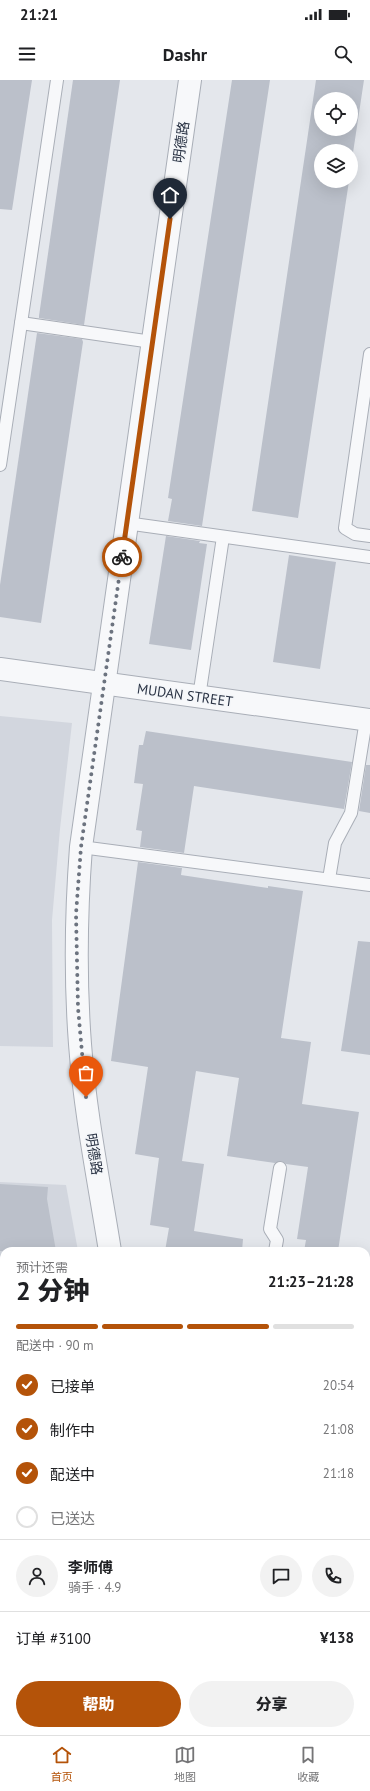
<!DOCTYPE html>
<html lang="zh">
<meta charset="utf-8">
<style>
:root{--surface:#fff;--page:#f2f2f2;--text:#202124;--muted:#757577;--line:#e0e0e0;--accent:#b45309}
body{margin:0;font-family:"PT Sans","Noto Sans SC",sans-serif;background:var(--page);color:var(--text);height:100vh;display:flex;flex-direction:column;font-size:15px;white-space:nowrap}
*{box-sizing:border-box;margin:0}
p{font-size:13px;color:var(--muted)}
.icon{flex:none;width:22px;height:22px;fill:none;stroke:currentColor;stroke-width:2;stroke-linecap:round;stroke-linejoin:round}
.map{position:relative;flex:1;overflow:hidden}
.panel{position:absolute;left:0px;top:1167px;width:370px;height:488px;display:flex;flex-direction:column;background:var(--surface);border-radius:12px 12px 0 0;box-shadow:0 4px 16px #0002}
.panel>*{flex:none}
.buttons{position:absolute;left:314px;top:12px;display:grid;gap:8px}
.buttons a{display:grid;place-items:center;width:44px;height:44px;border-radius:50%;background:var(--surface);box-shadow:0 4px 16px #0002;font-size:20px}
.pin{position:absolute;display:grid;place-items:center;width:34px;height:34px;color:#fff;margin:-41px -17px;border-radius:50% 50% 50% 0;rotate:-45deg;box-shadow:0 0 4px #0007}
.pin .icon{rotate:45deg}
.courier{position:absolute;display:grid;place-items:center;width:40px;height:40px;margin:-20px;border:3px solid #b45309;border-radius:50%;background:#fff;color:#222;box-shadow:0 1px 5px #0007}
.overview em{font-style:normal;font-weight:800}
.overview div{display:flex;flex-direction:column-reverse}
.overview{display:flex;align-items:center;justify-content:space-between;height:68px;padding:0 16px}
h1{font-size:26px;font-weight:800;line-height:30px}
.bar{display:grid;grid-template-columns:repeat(4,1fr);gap:6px 4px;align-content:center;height:48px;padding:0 16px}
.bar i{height:5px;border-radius:3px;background:var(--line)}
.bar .selected{background:var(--accent)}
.bar p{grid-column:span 4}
.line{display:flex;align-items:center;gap:10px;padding:0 16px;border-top:1px solid var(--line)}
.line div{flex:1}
.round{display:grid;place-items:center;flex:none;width:42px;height:42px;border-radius:21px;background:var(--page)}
ol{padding:0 16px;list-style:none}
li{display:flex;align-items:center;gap:12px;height:44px}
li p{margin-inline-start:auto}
li .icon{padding:4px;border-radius:50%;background:var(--accent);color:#fff;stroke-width:4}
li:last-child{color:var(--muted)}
li i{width:22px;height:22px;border:2px solid var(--line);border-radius:50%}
.button{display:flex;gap:8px;margin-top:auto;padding:8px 16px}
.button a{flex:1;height:46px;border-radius:24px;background:var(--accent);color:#fff;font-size:16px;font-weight:800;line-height:46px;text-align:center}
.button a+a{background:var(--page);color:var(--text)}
.status{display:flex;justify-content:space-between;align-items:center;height:28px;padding:0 20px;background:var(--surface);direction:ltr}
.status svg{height:11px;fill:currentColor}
header{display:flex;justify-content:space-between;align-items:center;height:52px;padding:0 16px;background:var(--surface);font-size:18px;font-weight:800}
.menu{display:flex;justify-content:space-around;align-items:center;height:56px;border-top:1px solid var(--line);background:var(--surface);font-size:11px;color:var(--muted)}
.menu a{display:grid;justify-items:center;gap:2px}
.menu .selected{color:var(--accent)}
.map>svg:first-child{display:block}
</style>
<div class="status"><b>21:21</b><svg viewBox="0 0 49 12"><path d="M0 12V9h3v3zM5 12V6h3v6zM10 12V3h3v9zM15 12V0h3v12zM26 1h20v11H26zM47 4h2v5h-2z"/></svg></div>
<header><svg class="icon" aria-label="menu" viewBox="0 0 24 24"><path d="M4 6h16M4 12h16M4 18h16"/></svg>Dashr<svg class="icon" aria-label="search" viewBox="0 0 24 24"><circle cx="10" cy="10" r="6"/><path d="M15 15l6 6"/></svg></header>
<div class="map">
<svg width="370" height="1655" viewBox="0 0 370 1655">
<rect width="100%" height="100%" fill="#e4e7ec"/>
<g fill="#d2d6de">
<polygon points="0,636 72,643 60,749 52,840 53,967 0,966"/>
<polygon points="0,1102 66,1105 78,1171 4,1171 4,1422 0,1422"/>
</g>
<g fill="#bbc0ca" fill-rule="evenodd">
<polygon points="0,0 32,0 12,130 0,129"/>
<polygon points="73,0 120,0 84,245 39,238 39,236"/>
<polygon points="232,0 270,0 202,446 168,441 172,419 168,418"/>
<path d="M316,0H364L351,86V71H321V101H349L298,438L252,431ZM321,19H351V49H321Z"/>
<polygon points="37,253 82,259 83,262 41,543 0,537 0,505"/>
<polygon points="166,456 200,461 199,463 207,464 191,570 149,564"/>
<polygon points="289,475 336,482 320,589 273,582"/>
<polygon points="146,651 352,682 344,729 194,706 184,773 140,767 142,751 136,750 143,704 134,703 139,665 143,665"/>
<polygon points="366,685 370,685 370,733 359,731"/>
<polygon points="138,782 182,788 181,795 268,808 268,806 303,811 281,958 311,962 302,1024 359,1032 338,1171 304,1171 306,1160 297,1159 308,1087 286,1084 281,1081 275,1083 227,1076 239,998 196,991 182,1081 204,1084 194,1151 243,1159 242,1171 165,1171 169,1148 150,1145 159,1078 135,1074 148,987 111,981"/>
<polygon points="358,861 370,862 370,975 341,971"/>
<polygon points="0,1104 48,1107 47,1119 56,1171 0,1171"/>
</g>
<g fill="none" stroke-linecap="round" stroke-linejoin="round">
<defs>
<g id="service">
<polyline points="21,243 152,262"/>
<polyline points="370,274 345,448 355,454 370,456"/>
<polyline points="0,385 57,0"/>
<polyline points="126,443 370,477"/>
<polyline points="199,617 223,457"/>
<polyline points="81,767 370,805"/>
<polyline points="329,799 335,763 351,733 366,640"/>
<polyline points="275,1171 277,1160 270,1149 280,1088"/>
<polyline points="366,1319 370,1319"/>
<polyline points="215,1655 216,1651"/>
</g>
<g id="tertiary">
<polyline points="0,589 370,640"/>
<path d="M110,1171C99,1102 85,1033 80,964C75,898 76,833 81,767L190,0"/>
<polyline points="366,1381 370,1353"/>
<polyline points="366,1435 370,1436"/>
<polyline points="103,1655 103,1651"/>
<polyline points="327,1655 328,1651"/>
</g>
</defs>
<use href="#service" stroke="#a9aeb7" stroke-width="14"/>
<use href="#tertiary" stroke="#a9aeb7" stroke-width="24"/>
<use href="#service" stroke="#f7f8fa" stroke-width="12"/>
<use href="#tertiary" stroke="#f7f8fa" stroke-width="22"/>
</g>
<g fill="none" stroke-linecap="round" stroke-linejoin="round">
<polyline stroke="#6c737f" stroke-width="4" stroke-dasharray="0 7.2" points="86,1017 78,928 76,834 81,767 122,477"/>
<polyline stroke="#b45309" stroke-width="5" points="122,477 170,139"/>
</g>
<g text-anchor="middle" stroke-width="3" stroke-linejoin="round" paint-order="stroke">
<g font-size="14" fill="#2b3445" stroke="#f4f6f9">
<text transform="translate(181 62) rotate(-82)" y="5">明德路</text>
<text transform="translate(185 615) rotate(8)" y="5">MUDAN STREET</text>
<text transform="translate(94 1074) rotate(81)" y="5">明德路</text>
</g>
</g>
</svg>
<div class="buttons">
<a><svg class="icon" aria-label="locate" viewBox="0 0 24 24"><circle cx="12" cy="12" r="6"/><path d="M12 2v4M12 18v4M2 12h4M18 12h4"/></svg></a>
<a><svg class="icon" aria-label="layers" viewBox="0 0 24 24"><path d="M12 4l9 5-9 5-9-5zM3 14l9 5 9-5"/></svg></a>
</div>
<div class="pin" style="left:86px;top:1017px;background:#ea580c"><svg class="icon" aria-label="bag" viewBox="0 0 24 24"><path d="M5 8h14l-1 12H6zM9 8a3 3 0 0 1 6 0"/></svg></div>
<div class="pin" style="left:170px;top:139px;background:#1f2937"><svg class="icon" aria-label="home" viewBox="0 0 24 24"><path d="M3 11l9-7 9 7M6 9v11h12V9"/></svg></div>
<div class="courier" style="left:122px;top:477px"><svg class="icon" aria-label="bike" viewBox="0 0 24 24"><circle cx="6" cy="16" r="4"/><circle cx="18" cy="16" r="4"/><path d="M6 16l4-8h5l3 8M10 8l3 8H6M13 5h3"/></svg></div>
<section class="panel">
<div class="overview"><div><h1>2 分钟</h1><p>预计还需</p></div><em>21:23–21:28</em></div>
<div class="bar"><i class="selected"></i><i class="selected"></i><i class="selected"></i><i></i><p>配送中 · 90 m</p></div>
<ol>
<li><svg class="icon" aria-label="check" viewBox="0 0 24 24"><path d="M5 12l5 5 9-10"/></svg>已接单<p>20:54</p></li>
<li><svg class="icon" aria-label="check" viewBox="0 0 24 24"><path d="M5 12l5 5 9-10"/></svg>制作中<p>21:08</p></li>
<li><svg class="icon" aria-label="check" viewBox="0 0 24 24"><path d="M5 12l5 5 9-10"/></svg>配送中<p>21:18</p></li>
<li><i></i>已送达</li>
</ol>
<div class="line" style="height:72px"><a class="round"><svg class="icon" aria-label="person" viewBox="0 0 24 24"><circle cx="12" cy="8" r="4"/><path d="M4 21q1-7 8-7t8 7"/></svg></a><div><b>李师傅</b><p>骑手 · 4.9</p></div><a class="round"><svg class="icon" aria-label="chat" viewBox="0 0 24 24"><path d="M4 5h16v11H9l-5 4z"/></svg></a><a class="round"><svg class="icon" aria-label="phone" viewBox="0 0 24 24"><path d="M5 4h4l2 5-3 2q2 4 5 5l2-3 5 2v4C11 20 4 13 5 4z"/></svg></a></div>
<div class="line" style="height:52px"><div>订单 #3100</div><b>¥138</b></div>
<div class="button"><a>帮助</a><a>分享</a></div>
</section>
</div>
<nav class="menu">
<a class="selected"><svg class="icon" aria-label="home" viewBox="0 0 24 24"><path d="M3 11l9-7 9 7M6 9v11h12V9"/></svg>首页</a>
<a><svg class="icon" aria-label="map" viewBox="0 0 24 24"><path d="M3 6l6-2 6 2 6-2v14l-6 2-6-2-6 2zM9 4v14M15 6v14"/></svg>地图</a>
<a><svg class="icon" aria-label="saved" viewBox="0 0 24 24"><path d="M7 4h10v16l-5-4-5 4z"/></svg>收藏</a>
</nav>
